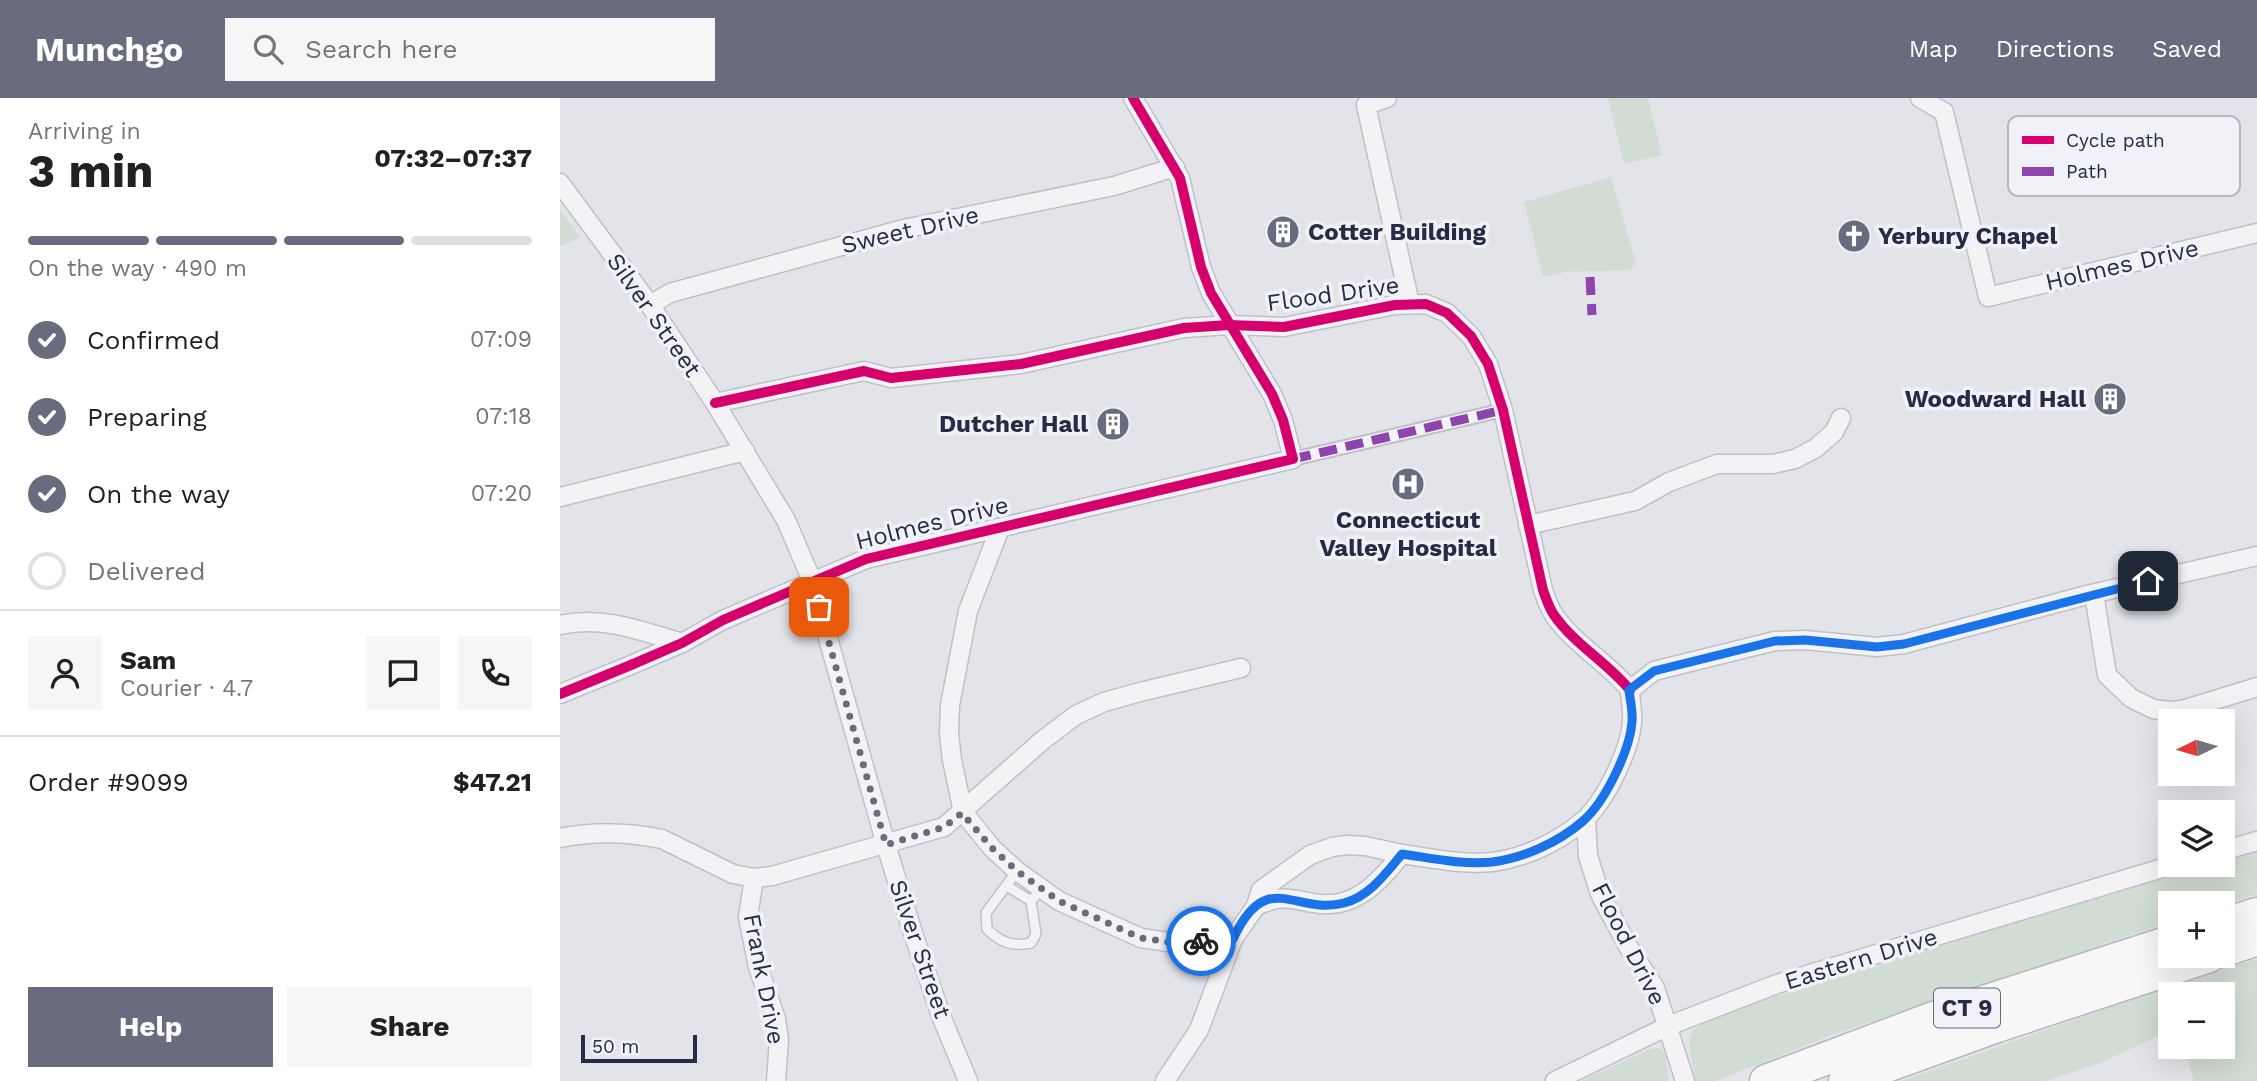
<!DOCTYPE html>
<meta charset="utf-8">
<style>
:root{--surface:#fff;--page:#f6f6f6;--text:#202124;--muted:#757577;--line:#e0e0e0;--accent:#696c7e}
body{margin:0;font-family:"Work Sans",sans-serif;background:var(--page);color:var(--text);height:100vh;display:flex;flex-direction:column;font-size:26px;white-space:nowrap}
*{box-sizing:border-box;margin:0}
p{font-size:23px;color:var(--muted)}
.icon{flex:none;width:38px;height:38px;fill:none;stroke:currentColor;stroke-width:2;stroke-linecap:round;stroke-linejoin:round}
.map{position:relative;flex:1;overflow:hidden}
.side{display:flex;flex-direction:column;background:var(--surface);width:560px}
.side>*{flex:none}
.needle{width:46px;rotate:265deg}
.tools{position:absolute;left:1598px;top:611px;display:grid;gap:14px}
.tools a{display:grid;place-items:center;width:77px;height:77px;border-radius:0px;background:var(--surface);box-shadow:0 7px 28px #0002;font-size:35px}
.scale{position:absolute;left:21px;bottom:18px;width:116px;box-sizing:border-box;padding-left:7px;border:4px solid #272b45;border-top:0;font-size:19px;line-height:24px;white-space:nowrap;color:#272b45;-webkit-text-stroke:5px #f1f2f8;paint-order:stroke}
.pin{position:absolute;display:grid;place-items:center;width:60px;height:60px;color:#fff;margin:-30px;border-radius:14px;box-shadow:0 4px 10px #0006}
.courier{position:absolute;display:grid;place-items:center;width:70px;height:70px;margin:-35px;border:5px solid #1a73e8;border-radius:50%;background:#fff;color:#222;box-shadow:0 2px 9px #0007}
.overview em{font-style:normal;font-weight:700}
.overview div{display:flex;flex-direction:column-reverse}
.overview{display:flex;align-items:center;justify-content:space-between;height:119px;padding:0 28px}
h1{font-size:46px;font-weight:700;line-height:52px}
.bar{display:grid;grid-template-columns:repeat(4,1fr);gap:10px 7px;align-content:center;height:84px;padding:0 28px}
.bar i{height:9px;border-radius:5px;background:var(--line)}
.bar .active{background:var(--accent)}
.bar p{grid-column:span 4}
.line{display:flex;align-items:center;gap:18px;padding:0 28px;border-top:2px solid var(--line)}
.line div{flex:1}
.round{display:grid;place-items:center;flex:none;width:74px;height:74px;border-radius:0px;background:var(--page)}
ol{padding:0 28px;list-style:none}
li{display:flex;align-items:center;gap:21px;height:77px}
li p{margin-inline-start:auto}
li .icon{padding:7px;border-radius:50%;background:var(--accent);color:#fff;stroke-width:4}
li:last-child{color:var(--muted)}
li i{width:38px;height:38px;border:4px solid var(--line);border-radius:50%}
.primary-button{display:flex;gap:14px;margin-top:auto;padding:14px 28px}
.primary-button a{flex:1;height:80px;border-radius:0px;background:var(--accent);color:#fff;font-size:28px;font-weight:700;line-height:80px;text-align:center}
.primary-button a+a{background:var(--page);color:var(--text)}
header{display:flex;align-items:center;gap:42px;box-sizing:border-box;height:98px;padding:0 35px;background:var(--accent);color:#fff}
header strong{font-size:33px}
nav{display:flex;gap:38px;margin-inline-start:auto;font-size:24px}
.search{width:490px;height:63px;background:var(--page);display:flex;align-items:center;gap:18px;box-sizing:border-box;padding:0 24px;border-radius:0px;color:var(--muted);font-size:26px}
main{display:flex;flex:1;min-height:0}
.map>svg:first-child{display:block}
</style>
<header>
<strong>Munchgo</strong>
<div class="search"><svg class="icon" aria-label="search" viewBox="0 0 24 24"><circle cx="10" cy="10" r="6"/><path d="M15 15l6 6"/></svg>Search here</div>
<nav><a>Map</a><a>Directions</a><a>Saved</a></nav>
</header>
<main>
<section class="side">
<div class="overview"><div><h1>3 min</h1><p>Arriving in</p></div><em>07:32–07:37</em></div>
<div class="bar"><i class="active"></i><i class="active"></i><i class="active"></i><i></i><p>On the way · 490 m</p></div>
<ol>
<li><svg class="icon" aria-label="check" viewBox="0 0 24 24"><path d="M5 12l5 5 9-10"/></svg>Confirmed<p>07:09</p></li>
<li><svg class="icon" aria-label="check" viewBox="0 0 24 24"><path d="M5 12l5 5 9-10"/></svg>Preparing<p>07:18</p></li>
<li><svg class="icon" aria-label="check" viewBox="0 0 24 24"><path d="M5 12l5 5 9-10"/></svg>On the way<p>07:20</p></li>
<li><i></i>Delivered</li>
</ol>
<div class="line" style="height:126px"><a class="round"><svg class="icon" aria-label="person" viewBox="0 0 24 24"><circle cx="12" cy="8" r="4"/><path d="M4 21q1-7 8-7t8 7"/></svg></a><div><b>Sam</b><p>Courier · 4.7</p></div><a class="round"><svg class="icon" aria-label="chat" viewBox="0 0 24 24"><path d="M4 5h16v11H9l-5 4z"/></svg></a><a class="round"><svg class="icon" aria-label="phone" viewBox="0 0 24 24"><path d="M5 4h4l2 5-3 2q2 4 5 5l2-3 5 2v4C11 20 4 13 5 4z"/></svg></a></div>
<div class="line" style="height:91px"><div>Order #9099</div><b>$47.21</b></div>
<div class="primary-button"><a>Help</a><a>Share</a></div>
</section>
<div class="map">
<svg width="1697" height="983" viewBox="0 0 1697 983">
<rect width="100%" height="100%" fill="#e3e4e9"/>
<g fill="#d1dcd3">
<polygon points="1048,0 1088,0 1102,57 1064,66"/>
<polygon points="1051,79 1076,165 1070,172 1004,174 983,179 964,104"/>
<polygon points="0,112 20,139 0,149"/>
<path d="M1697,752V796L1663,807L1610,805V824L1269,938L1156,983H1136C1125,932 1122,933 1171,912L1648,767L1662,766L1663,762Z"/>
<polygon points="1697,861 1697,983 1634,983 1624,949 1662,948 1662,896 1610,896 1610,933 1538,966 1485,983 1341,983 1638,878"/>
<polygon points="1098,950 1105,956 1109,983 1021,983 1091,951"/>
</g>
<g fill="none" stroke-linecap="round" stroke-linejoin="round">
<defs>
<g id="service">
<path d="M457,773L426,815L427,831C440,844 452,849 471,845L476,836L471,803L481,792"/>
<polyline points="447,788 471,803"/>
</g>
<polyline id="pedestrian" points="733,361 943,312"/>
<g id="minor">
<polyline points="827,0 806,7 850,206"/>
<polyline points="1360,0 1384,14 1428,199 1697,135"/>
<polyline points="0,85 90,207 155,305 226,422 252,483 326,747 353,835 381,918 408,983"/>
<polyline points="90,207 110,195 344,131 554,88 615,69"/>
<path d="M155,305L304,273L331,280L461,266L624,230L669,227L724,229L835,207L866,206L887,215L911,238L928,266L943,312L983,492C986,500 989,510 994,517C1015,547 1047,564 1070,592"/>
<polyline points="0,399 185,353"/>
<polyline points="968,427 1075,403 1109,384 1157,366 1213,366 1235,361 1256,350 1274,334 1281,320"/>
<polyline points="440,430 408,513 390,607 389,636 392,662 403,714 432,750 457,773 499,803 581,840 615,845 673,841 696,808 701,792 750,757 772,749 786,747 805,748 842,756"/>
<polyline points="1534,496 1547,577 1571,600 1593,611 1610,613 1622,612 1697,589"/>
<path d="M0,527C41,517 82,533 122,545"/>
<polyline points="0,596 71,567 122,545 163,522 306,461 733,361 723,322 712,296 651,195 641,169 620,80 573,0"/>
<polyline points="1026,721 1028,758 1040,796 1069,850 1095,890 1125,983"/>
<path d="M0,740C34,733 69,734 102,741L173,776L194,780L212,778L384,729L483,642L516,617L544,604L580,594L681,570"/>
<polyline points="1662,753 1697,743"/>
<polyline points="194,780 188,819 198,869 216,921 219,942 216,983"/>
<path d="M696,808C720,797 728,800 753,805C794,813 818,785 842,756C871,760 902,767 932,764C965,760 998,744 1023,723C1045,704 1070,652 1072,624C1073,613 1070,602 1070,592L1094,573L1215,543L1245,542L1317,549L1344,546L1527,497L1697,458"/>
<polyline points="605,983 639,932 673,841"/>
<polyline points="995,983 1108,928 1217,886 1616,766"/>
</g>
<g id="motorway">
<polyline points="1662,827 1697,816"/>
<polyline points="1662,853 1697,841"/>
<polyline points="1206,983 1371,921 1610,844"/>
<polyline points="1285,983 1437,928 1649,858"/>
</g>
</defs>
<use href="#service" stroke="#c0c1c7" stroke-width="12"/>
<use href="#pedestrian" stroke="#c0c1c7" stroke-width="16"/>
<use href="#minor" stroke="#c0c1c7" stroke-width="21"/>
<use href="#motorway" stroke="#b5b7be" stroke-width="35"/>
<use href="#service" stroke="#f3f3f6" stroke-width="9"/>
<use href="#pedestrian" stroke="#f3f3f6" stroke-width="12"/>
<use href="#minor" stroke="#f3f3f6" stroke-width="18"/>
<use href="#motorway" stroke="#f7f7f7" stroke-width="32"/>
<g stroke="#8e44ad" stroke-width="9" stroke-dasharray="18 9" stroke-linecap="butt">
<polyline points="1030,179 1032,217"/>
<polyline points="733,361 943,312"/>
</g>
<defs>
<g id="cycleway">
<path d="M155,305L304,273L331,280L461,266L624,230L669,227L724,229L835,207L866,206L887,215L911,238L928,266L943,312L983,492C986,500 989,510 994,517C1015,547 1047,564 1070,592"/>
<polyline points="0,596 71,567 122,545 163,522 306,461 733,361 723,322 712,296 651,195 641,169 620,80 573,0"/>
</g>
</defs>
<use href="#cycleway" stroke="#f1f2f8" stroke-width="15"/>
<use href="#cycleway" stroke="#d6006c" stroke-width="10"/>
</g>
<g fill="none" stroke-linecap="round" stroke-linejoin="round">
<polyline stroke="#696c7e" stroke-width="7" stroke-dasharray="0 12.6" points="259,509 326,747 384,729 402,715 432,750 457,773 499,803 581,840 615,845 641,843"/>
<path stroke="#1a73e8" stroke-width="9" d="M641,843L673,841C707,768 735,818 784,805C810,798 826,775 842,756C871,760 902,767 932,764C964,760 999,744 1023,723C1045,704 1070,652 1072,624C1073,613 1070,602 1069,592L1094,573L1215,543L1245,542L1317,549L1344,546L1588,483"/>
</g>
<defs>
<symbol id="building-disc" viewBox="-11 -11 22 22"><circle r="9.5" fill="#696c7e" stroke="#f1f2f8"/><path d="M-4-6H4V6H1V3H-1V6H-4ZM-2.5-4.3h1.7v1.8h-1.7ZM.8-4.3h1.7v1.8H.8ZM-2.5-1h1.7V.8h-1.7ZM.8-1h1.7V.8H.8Z" fill="#fff"/></symbol>
<symbol id="church-disc" viewBox="-11 -11 22 22"><circle r="9.5" fill="#696c7e" stroke="#f1f2f8"/><path d="M-1.2-6h2.4v3.5h3.3v2.4h-3.3V6h-2.4V-.1h-3.3v-2.4h3.3Z" fill="#fff"/></symbol>
<symbol id="hospital-disc" viewBox="-11 -11 22 22"><circle r="9.5" fill="#696c7e" stroke="#f1f2f8"/><path d="M-5-5h3v3.5h4V-5h3V5h-3V1.5h-4V5h-3Z" fill="#fff"/></symbol>
</defs>
<g fill-rule="evenodd">
<use href="#building-disc" x="704" y="115" width="38" height="38"/>
<use href="#church-disc" x="1275" y="119" width="38" height="38"/>
<use href="#building-disc" x="1531" y="282" width="38" height="38"/>
<use href="#building-disc" x="534" y="307" width="38" height="38"/>
<use href="#hospital-disc" x="829" y="367" width="38" height="38"/>
</g>
<g text-anchor="middle" stroke-width="7" stroke-linejoin="round" paint-order="stroke">
<rect fill="#f1f2f8" stroke="#64677b" stroke-width="2" x="1374" y="890.5" width="66" height="39" rx="5"/>
<g font-size="23" font-weight="bold" fill="#272b45">
<text x="1407" y="918">CT 9</text>
</g>
<g font-size="24" fill="#272b45" stroke="#f1f2f8">
<text transform="translate(350 132) rotate(-13)" y="8">Sweet Drive</text>
<text transform="translate(1562 167) rotate(-13)" y="8">Holmes Drive</text>
<text transform="translate(773 196) rotate(-8)" y="8">Flood Drive</text>
<text transform="translate(94 217) rotate(55)" y="8">Silver Street</text>
<text transform="translate(372 425) rotate(-14)" y="8">Holmes Drive</text>
<text transform="translate(1069 846) rotate(63)" y="8">Flood Drive</text>
<text transform="translate(360 851) rotate(71)" y="8">Silver Street</text>
<text transform="translate(1301 861) rotate(-17)" y="8">Eastern Drive</text>
<text transform="translate(204 881) rotate(79)" y="8">Frank Drive</text>
</g>
<g font-size="24" font-weight="bold" fill="#272b45" stroke="#f1f2f8" text-anchor="start">
<text x="748" y="142">Cotter Building</text>
<text x="1318" y="146">Yerbury Chapel</text>
<text x="1526" y="309" text-anchor="end">Woodward Hall</text>
<text x="528" y="334" text-anchor="end">Dutcher Hall</text>
<text x="848" y="430" text-anchor="middle">Connecticut<tspan x="848" dy="28">Valley Hospital</tspan></text>
</g>
</g>
<rect x="1448" y="18" width="232" height="80" rx="10" fill="#f1f2f8" stroke="#b4b6c2" stroke-width="2"/>
<rect x="1462" y="38" width="32" height="8" fill="#d6006c"/>
<rect x="1462" y="69" width="32" height="9" fill="#8e44ad"/>
<g font-size="19" fill="#272b45">
<text x="1506" y="49">Cycle path</text>
<text x="1506" y="80">Path</text>
</g>
</svg>
<div class="tools">
<a><svg class="needle" viewBox="-14 -14 28 28"><path d="M0-13l5 13h-10z" fill="#e53935"/><path d="M0 13l5-13h-10z" fill="#757577"/></svg></a>
<a><svg class="icon" aria-label="layers" viewBox="0 0 24 24"><path d="M12 4l9 5-9 5-9-5zM3 14l9 5 9-5"/></svg></a>
<a>+</a>
<a>−</a>
</div>
<div class="scale">50 m</div>
<div class="pin" style="left:259px;top:509px;background:#ea580c"><svg class="icon" aria-label="bag" viewBox="0 0 24 24"><path d="M5 8h14l-1 12H6zM9 8a3 3 0 0 1 6 0"/></svg></div>
<div class="pin" style="left:1588px;top:483px;background:#1f2937"><svg class="icon" aria-label="home" viewBox="0 0 24 24"><path d="M3 11l9-7 9 7M6 9v11h12V9"/></svg></div>
<div class="courier" style="left:641px;top:843px"><svg class="icon" aria-label="bike" viewBox="0 0 24 24"><circle cx="6" cy="16" r="4"/><circle cx="18" cy="16" r="4"/><path d="M6 16l4-8h5l3 8M10 8l3 8H6M13 5h3"/></svg></div>
</div>
</main>
